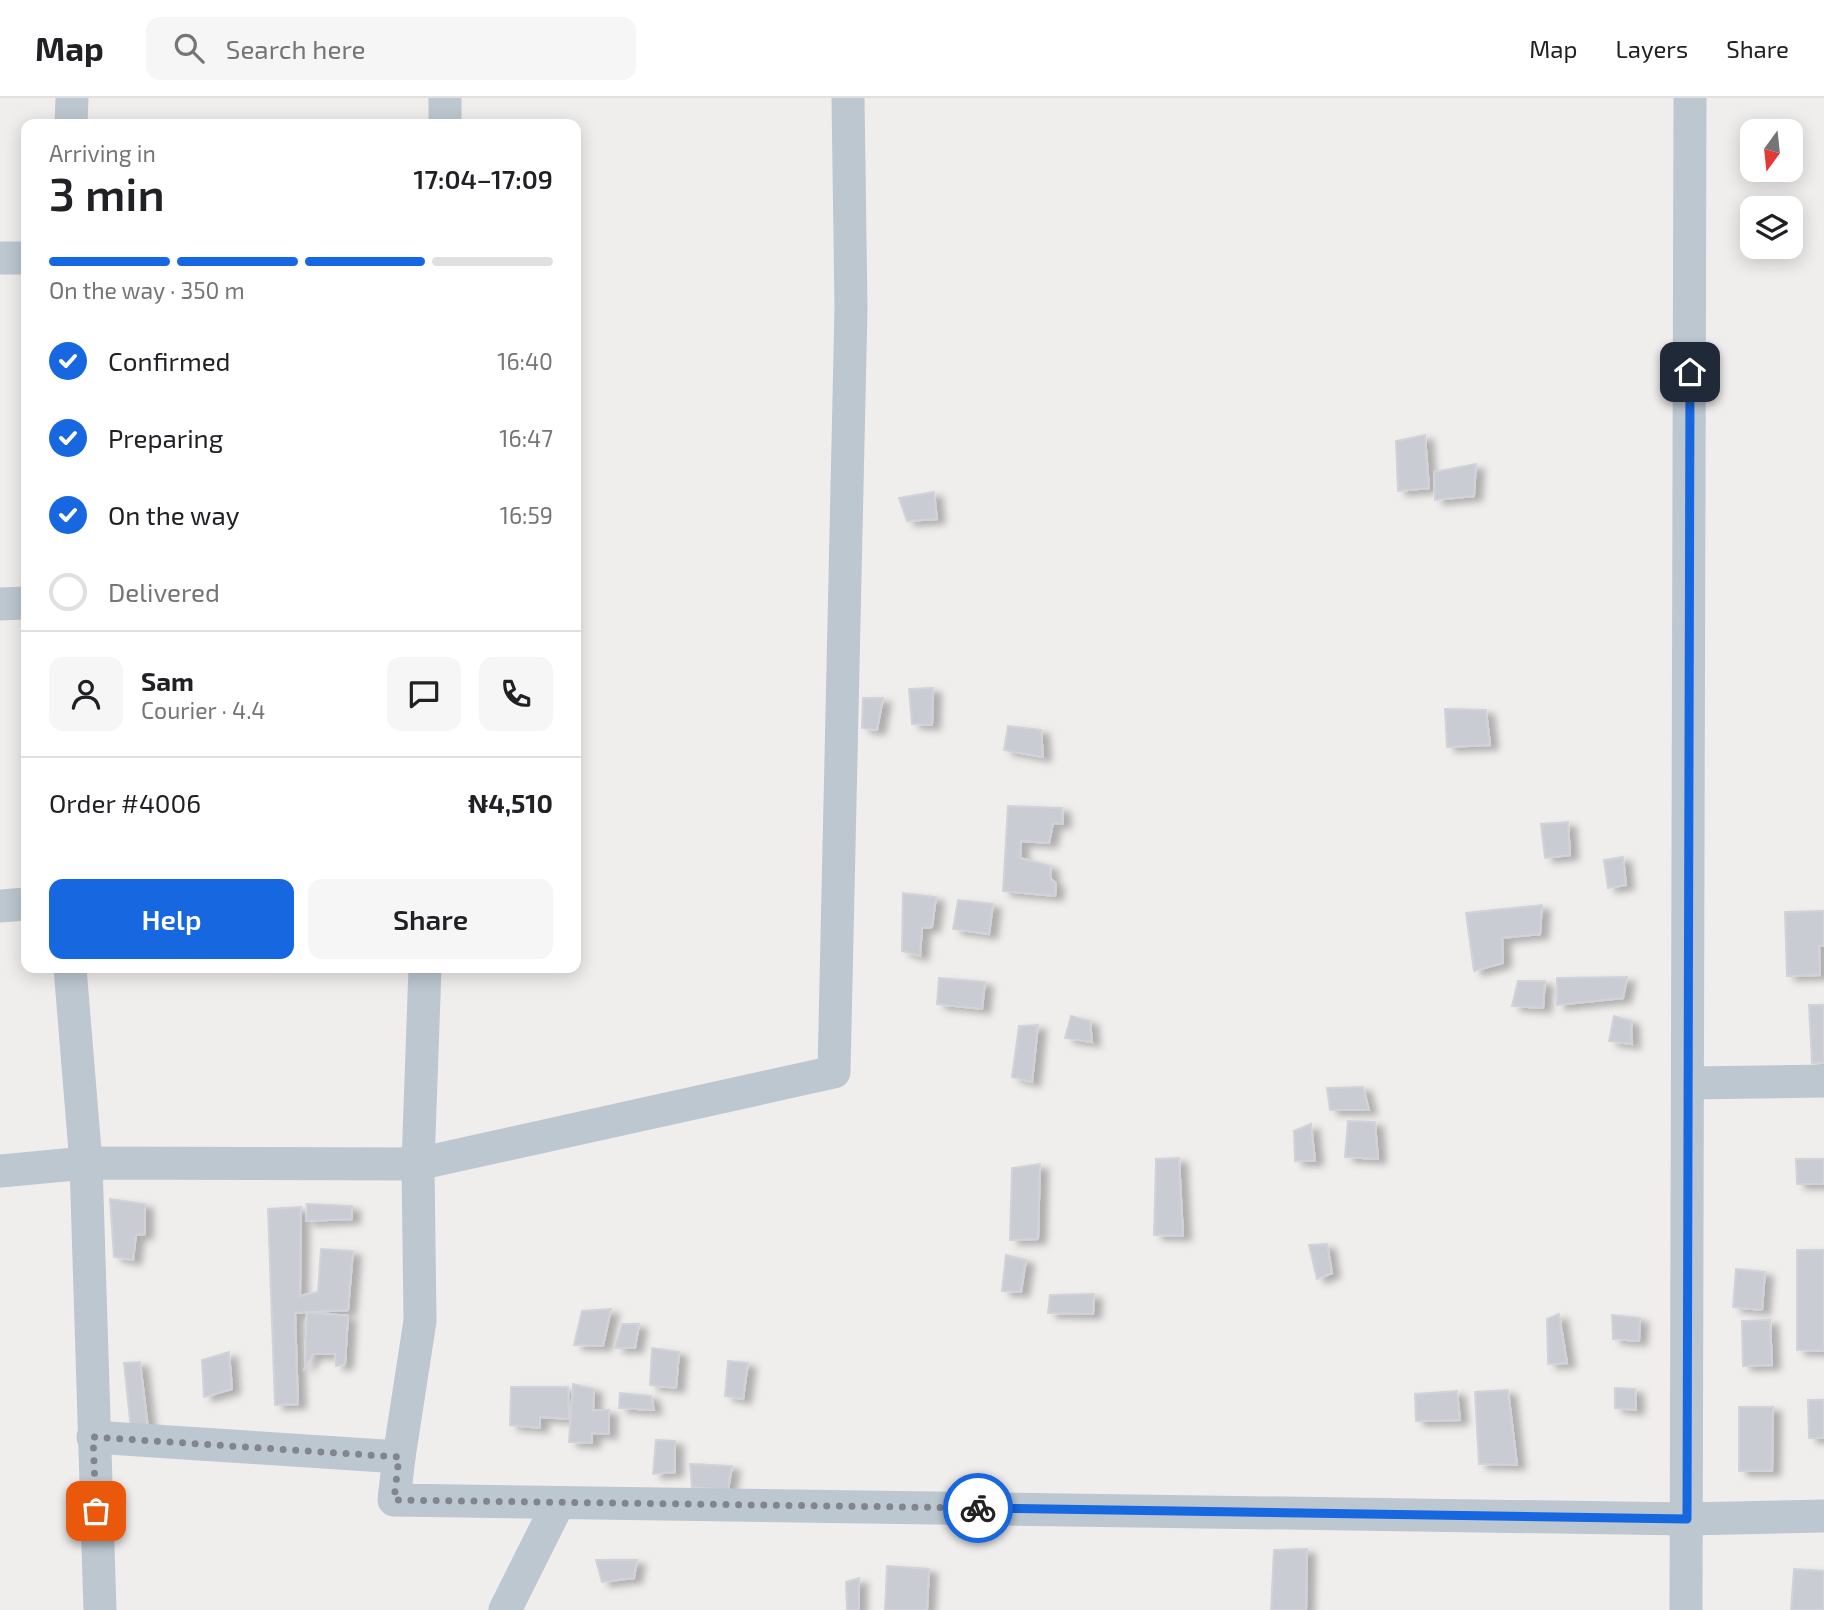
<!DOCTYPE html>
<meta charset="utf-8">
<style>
:root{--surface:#fff;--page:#f6f6f6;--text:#202124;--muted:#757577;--line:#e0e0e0;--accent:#1667e0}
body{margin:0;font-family:"Exo 2",sans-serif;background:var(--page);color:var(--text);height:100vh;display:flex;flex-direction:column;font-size:26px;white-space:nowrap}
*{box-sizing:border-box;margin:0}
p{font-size:23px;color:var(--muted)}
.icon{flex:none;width:38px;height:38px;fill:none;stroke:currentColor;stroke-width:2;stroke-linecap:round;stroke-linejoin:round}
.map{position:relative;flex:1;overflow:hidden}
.sheet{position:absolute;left:21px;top:21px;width:560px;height:854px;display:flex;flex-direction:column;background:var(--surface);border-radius:14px;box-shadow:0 4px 18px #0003}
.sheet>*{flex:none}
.needle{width:46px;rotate:195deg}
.buttons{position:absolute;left:1740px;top:21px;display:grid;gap:14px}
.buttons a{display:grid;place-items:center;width:63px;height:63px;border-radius:14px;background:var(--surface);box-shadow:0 4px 18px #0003;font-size:35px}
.pin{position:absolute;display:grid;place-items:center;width:60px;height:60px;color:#fff;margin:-30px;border-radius:14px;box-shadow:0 4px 10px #0006}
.courier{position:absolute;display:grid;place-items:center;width:70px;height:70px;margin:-35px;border:5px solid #1667e0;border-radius:50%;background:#fff;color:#222;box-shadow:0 2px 9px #0007}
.head em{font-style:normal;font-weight:600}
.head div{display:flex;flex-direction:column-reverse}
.head{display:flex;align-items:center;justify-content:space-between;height:119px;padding:0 28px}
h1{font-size:46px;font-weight:600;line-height:52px}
.bar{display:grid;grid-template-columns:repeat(4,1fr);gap:10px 7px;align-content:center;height:84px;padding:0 28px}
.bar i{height:9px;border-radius:5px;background:var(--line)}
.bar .active{background:var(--accent)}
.bar p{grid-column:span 4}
.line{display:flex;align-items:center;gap:18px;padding:0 28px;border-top:2px solid var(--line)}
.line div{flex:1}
.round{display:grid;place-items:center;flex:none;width:74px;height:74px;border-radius:14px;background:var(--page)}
ol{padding:0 28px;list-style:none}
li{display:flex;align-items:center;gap:21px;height:77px}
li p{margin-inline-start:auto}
li .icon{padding:7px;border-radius:50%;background:var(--accent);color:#fff;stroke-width:4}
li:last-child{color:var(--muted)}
li i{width:38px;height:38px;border:4px solid var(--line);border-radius:50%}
.primary-button{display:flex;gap:14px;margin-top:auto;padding:14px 28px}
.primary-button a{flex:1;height:80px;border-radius:14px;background:var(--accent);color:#fff;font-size:28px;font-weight:600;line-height:80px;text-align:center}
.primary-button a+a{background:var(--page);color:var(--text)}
header{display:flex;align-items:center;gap:42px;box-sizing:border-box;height:98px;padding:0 35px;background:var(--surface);border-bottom:2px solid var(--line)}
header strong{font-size:33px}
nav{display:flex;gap:38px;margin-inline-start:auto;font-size:24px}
.search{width:490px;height:63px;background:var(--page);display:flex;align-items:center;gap:18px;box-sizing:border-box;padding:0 24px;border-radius:14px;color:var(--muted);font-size:26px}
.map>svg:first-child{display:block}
</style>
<header>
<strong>Map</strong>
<div class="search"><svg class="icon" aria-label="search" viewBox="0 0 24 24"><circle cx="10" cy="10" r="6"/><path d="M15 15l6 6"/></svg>Search here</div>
<nav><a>Map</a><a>Layers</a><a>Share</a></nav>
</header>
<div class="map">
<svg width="1824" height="1512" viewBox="0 0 1824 1512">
<defs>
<filter id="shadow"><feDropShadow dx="8" dy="4.5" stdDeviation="3.5" flood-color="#0004"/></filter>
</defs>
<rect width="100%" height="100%" fill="#f0eded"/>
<g fill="#c9ccd2" stroke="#d1d3d9" stroke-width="2" filter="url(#shadow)">
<polygon points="1425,337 1429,390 1398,393 1396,343"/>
<polygon points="1476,366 1474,398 1435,402 1434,374"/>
<polygon points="934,394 937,421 907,423 899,400"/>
<polygon points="933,590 932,627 912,626 909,591"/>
<polygon points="863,600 883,600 877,632 862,630"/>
<polygon points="1445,611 1486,612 1490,647 1447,649"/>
<polygon points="1008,628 1041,632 1043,659 1004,652"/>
<polygon points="1008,708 1062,710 1063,726 1053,725 1049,745 1021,743 1020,760 1050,768 1051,781 1056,786 1055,798 1003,793"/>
<polygon points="1568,724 1570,757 1545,760 1541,726"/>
<polygon points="1623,759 1626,787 1608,790 1604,762"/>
<polygon points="903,795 936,799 932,829 922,830 920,858 902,853"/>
<polygon points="958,802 993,806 989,836 953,831"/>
<polygon points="1542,807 1540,836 1502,840 1503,865 1474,873 1466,815"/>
<polygon points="1824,813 1824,848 1819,848 1820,877 1787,878 1785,814"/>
<polygon points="1627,879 1623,900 1557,907 1557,880"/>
<polygon points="939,880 985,884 982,911 937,906"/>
<polygon points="1518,883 1545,883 1543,910 1512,908"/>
<polygon points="1809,907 1824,907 1824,965 1812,965"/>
<polygon points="1071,918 1090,923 1092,944 1065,940"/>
<polygon points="1614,918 1631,923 1632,946 1609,943"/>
<polygon points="1038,927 1032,984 1012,979 1019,928"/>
<polygon points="1363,989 1369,1012 1330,1012 1327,990"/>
<polygon points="1348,1023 1375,1024 1378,1061 1345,1059"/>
<polygon points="1311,1026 1315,1063 1295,1063 1294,1033"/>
<polygon points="1179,1060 1183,1138 1154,1137 1156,1061"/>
<polygon points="1796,1061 1824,1061 1824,1086 1797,1086"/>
<polygon points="1040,1066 1038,1141 1010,1142 1012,1070"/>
<polygon points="110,1101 145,1106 145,1136 136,1137 133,1162 114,1159"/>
<polygon points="307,1106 352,1108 352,1121 306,1123"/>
<polygon points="301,1109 300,1198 318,1194 321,1151 353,1153 348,1212 295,1215 298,1306 275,1307 268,1111"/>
<polygon points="1327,1146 1332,1175 1317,1181 1309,1147"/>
<polygon points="1797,1152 1824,1152 1824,1253 1797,1252"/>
<polygon points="1006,1157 1026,1162 1021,1194 1002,1193"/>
<polygon points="1736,1171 1765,1174 1762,1212 1733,1209"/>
<polygon points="1094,1196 1093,1216 1048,1215 1050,1197"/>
<polygon points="611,1211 603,1248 574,1247 582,1213"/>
<polygon points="307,1214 348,1218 345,1266 336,1268 335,1256 313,1256 305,1269"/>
<polygon points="1559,1216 1567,1265 1548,1266 1547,1221"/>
<polygon points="1612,1217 1640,1220 1639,1243 1613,1241"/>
<polygon points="1770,1222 1772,1267 1743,1268 1742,1223"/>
<polygon points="622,1226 639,1226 635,1250 615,1250"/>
<polygon points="652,1250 679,1254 676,1290 650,1287"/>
<polygon points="229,1254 232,1291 204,1299 202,1262"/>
<polygon points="728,1263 748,1265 743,1301 725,1298"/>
<polygon points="140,1264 148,1330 131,1331 124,1265"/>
<polygon points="573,1286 594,1291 593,1312 609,1312 609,1336 592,1335 592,1345 569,1344"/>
<polygon points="511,1289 568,1289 569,1321 540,1319 540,1330 510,1327"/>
<polygon points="1615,1290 1635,1291 1636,1312 1615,1310"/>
<polygon points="1508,1292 1517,1367 1479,1366 1475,1294"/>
<polygon points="1457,1293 1460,1322 1416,1323 1415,1296"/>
<polygon points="620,1295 651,1298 654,1312 619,1310"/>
<polygon points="1808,1302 1824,1302 1824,1340 1809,1340"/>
<polygon points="1739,1309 1773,1309 1772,1373 1739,1373"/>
<polygon points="656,1342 675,1343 675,1374 653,1376"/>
<polygon points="690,1366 732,1368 728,1392 692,1389"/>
<polygon points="1307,1451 1306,1512 1271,1512 1274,1452"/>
<polygon points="596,1462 637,1462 634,1480 602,1484"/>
<polygon points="887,1468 929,1471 927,1512 885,1512"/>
<polygon points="1794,1471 1824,1473 1824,1512 1791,1512"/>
<polygon points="859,1480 859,1512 847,1512 846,1484"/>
</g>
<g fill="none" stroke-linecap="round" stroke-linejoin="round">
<g stroke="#bdc7d0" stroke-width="33">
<polyline points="71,26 72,0"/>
<polyline points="445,26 445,0"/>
<polyline points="0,160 26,160"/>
<polyline points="0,506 26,505"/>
<polyline points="0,808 26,806"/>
<polyline points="70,870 86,1065 100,1512"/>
<polyline points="1688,985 1824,983"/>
<polyline points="0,1073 86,1065 418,1066 834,974 851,210 848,0"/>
<polyline points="93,1339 399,1359 394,1402 1687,1421 1824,1418"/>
<polyline points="399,1359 420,1223 418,1066 425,870"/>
<polyline points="505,1512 558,1406"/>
<polyline points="1686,1512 1690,0"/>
</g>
</g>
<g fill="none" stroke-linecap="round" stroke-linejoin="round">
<polyline stroke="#81868d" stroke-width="7" stroke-dasharray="0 12.6" points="96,1413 93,1339 399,1359 394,1402 978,1410"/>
<polyline stroke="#1667e0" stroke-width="9" points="978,1410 1687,1421 1690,274"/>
</g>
</svg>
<div class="buttons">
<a><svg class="needle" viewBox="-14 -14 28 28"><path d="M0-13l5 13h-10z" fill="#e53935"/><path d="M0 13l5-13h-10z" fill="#757577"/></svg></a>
<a><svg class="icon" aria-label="layers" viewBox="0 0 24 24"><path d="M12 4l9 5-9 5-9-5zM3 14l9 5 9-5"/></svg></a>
</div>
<div class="pin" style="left:96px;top:1413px;background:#ea580c"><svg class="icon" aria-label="bag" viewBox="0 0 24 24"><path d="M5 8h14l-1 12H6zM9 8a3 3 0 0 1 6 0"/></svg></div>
<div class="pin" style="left:1690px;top:274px;background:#1f2937"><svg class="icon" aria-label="home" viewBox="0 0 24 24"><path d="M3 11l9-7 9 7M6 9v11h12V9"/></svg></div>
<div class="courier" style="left:978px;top:1410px"><svg class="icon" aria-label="bike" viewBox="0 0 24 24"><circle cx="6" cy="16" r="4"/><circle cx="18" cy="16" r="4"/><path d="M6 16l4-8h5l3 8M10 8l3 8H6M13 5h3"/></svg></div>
<section class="sheet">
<div class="head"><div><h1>3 min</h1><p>Arriving in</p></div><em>17:04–17:09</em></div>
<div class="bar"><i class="active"></i><i class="active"></i><i class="active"></i><i></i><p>On the way · 350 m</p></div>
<ol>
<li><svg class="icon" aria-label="check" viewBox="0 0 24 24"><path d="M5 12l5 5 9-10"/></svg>Confirmed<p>16:40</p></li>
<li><svg class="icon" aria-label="check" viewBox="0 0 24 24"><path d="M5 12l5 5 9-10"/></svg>Preparing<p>16:47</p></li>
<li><svg class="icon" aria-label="check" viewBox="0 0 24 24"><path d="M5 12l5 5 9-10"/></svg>On the way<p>16:59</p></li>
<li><i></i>Delivered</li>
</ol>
<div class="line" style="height:126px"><a class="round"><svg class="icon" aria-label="person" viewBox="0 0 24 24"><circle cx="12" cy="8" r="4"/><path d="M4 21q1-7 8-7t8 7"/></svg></a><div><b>Sam</b><p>Courier · 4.4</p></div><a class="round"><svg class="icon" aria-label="chat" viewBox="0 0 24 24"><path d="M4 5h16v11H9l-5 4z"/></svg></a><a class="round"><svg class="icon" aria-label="phone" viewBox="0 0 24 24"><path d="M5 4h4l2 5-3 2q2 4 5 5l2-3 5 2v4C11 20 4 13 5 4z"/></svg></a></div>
<div class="line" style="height:91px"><div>Order #4006</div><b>₦4,510</b></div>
<div class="primary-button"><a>Help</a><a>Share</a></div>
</section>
</div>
